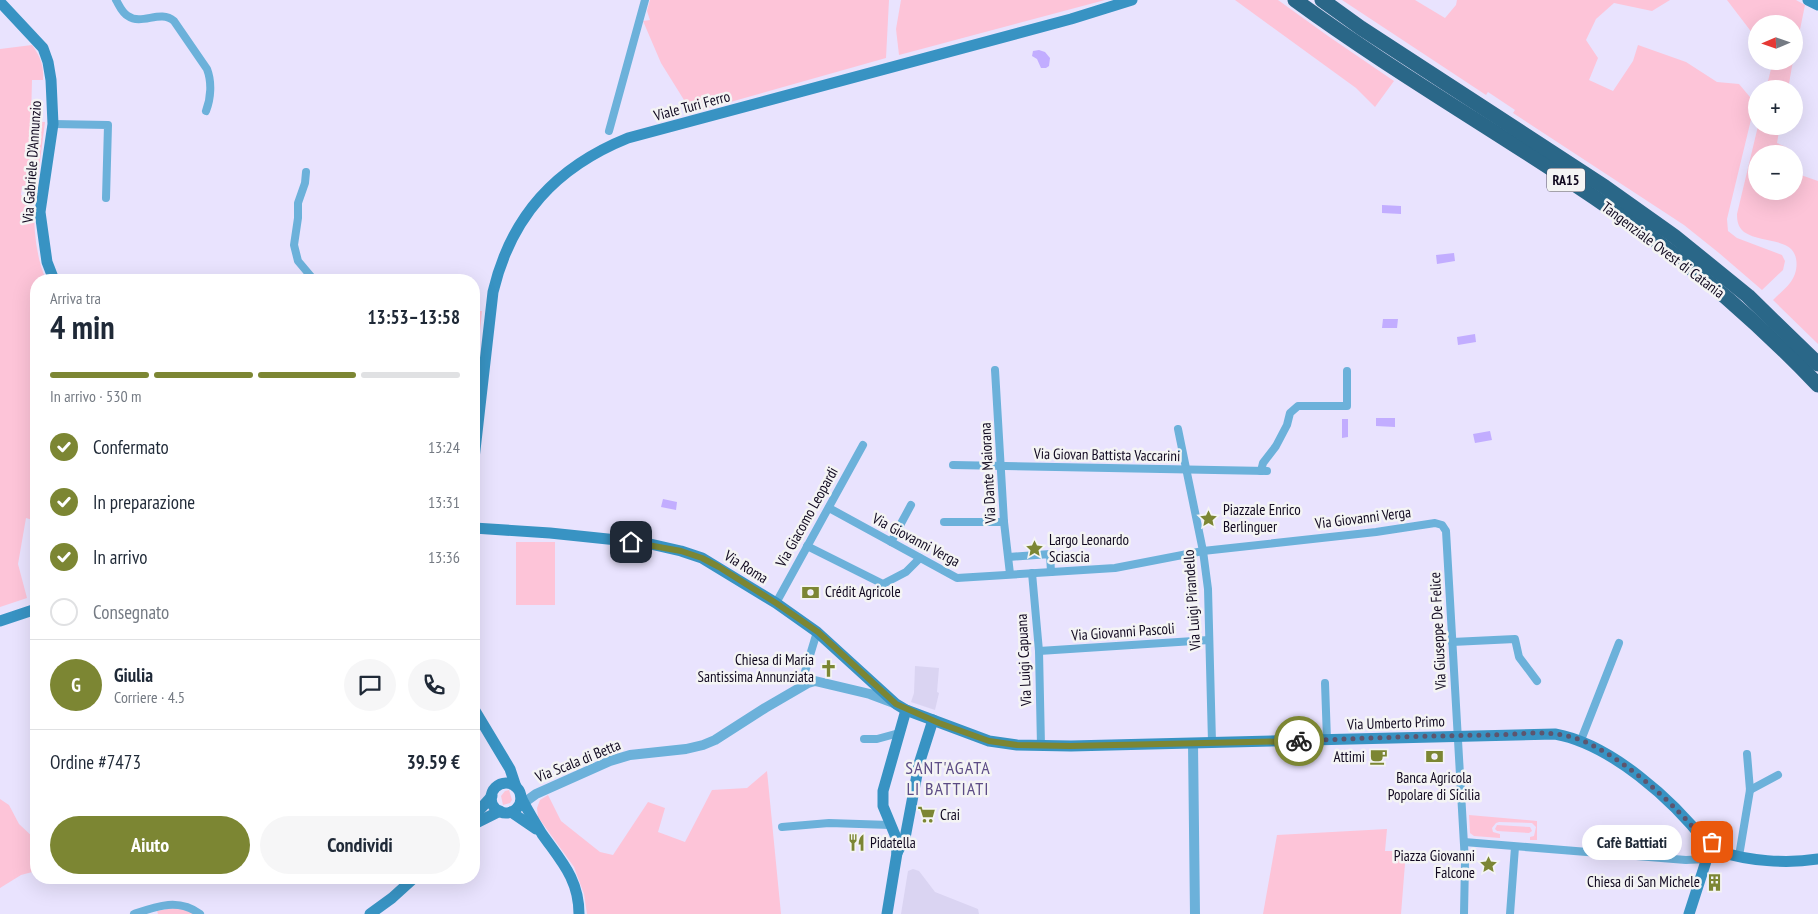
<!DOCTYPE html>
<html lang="it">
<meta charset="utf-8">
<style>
:root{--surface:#fff;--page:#f6f6f7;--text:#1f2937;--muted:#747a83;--line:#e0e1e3;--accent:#7c8633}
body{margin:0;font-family:"PT Sans Narrow",sans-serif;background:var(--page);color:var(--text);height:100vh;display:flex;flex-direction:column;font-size:19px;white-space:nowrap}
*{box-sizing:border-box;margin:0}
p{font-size:16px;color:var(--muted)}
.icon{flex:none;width:28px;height:28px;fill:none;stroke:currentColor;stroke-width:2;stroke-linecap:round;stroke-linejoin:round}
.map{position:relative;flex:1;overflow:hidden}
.sheet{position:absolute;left:30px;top:274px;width:450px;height:610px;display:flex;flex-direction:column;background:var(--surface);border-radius:20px;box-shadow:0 5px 20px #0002}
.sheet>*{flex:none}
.needle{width:32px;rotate:268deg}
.fabs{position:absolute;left:1748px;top:15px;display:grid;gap:10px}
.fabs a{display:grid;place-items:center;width:55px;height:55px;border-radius:50%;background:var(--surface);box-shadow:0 5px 20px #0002;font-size:25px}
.pin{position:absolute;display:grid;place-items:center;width:42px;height:42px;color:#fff;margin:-21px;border-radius:10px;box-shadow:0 2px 8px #0006}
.courier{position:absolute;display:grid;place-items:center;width:50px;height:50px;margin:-25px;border:4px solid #7c8633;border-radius:50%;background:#fff;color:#222;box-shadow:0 1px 6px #0007}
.bubble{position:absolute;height:35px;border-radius:18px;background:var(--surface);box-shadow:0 5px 20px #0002;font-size:16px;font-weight:700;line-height:35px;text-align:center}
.summary em{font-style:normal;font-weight:700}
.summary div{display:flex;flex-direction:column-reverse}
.summary{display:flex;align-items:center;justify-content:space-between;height:85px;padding:0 20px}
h1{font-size:32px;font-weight:700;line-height:38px}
.bar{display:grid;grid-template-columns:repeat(4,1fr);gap:8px 5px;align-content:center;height:60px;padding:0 20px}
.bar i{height:6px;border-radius:4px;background:var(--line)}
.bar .on{background:var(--accent)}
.bar p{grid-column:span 4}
.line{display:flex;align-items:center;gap:12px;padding:0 20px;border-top:1px solid var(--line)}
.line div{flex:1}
.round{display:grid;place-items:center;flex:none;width:52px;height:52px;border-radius:26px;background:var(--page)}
ol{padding:0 20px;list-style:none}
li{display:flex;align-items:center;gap:15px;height:55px}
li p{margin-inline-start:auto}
li .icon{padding:5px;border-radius:50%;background:var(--accent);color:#fff;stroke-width:4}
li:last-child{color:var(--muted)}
li i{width:28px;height:28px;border:2px solid var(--line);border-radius:50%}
.primary-button{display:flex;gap:10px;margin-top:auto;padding:10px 20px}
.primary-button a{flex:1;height:58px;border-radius:30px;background:var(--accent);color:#fff;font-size:20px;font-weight:700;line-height:58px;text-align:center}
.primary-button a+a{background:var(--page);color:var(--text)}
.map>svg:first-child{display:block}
</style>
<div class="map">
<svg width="1818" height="914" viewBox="0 0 1818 914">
<rect width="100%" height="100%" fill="#e9e3fe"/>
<g fill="#dad4f2">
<polygon points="915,666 939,668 937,692 939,693 935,710 911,702 914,693"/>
<polygon points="913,869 919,871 935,892 978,909 979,914 901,914 908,871"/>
</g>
<g fill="#fdc4d8">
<polygon points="650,0 889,0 886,58 688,114 684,100 661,63 643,21 650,20 647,11"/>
<polygon points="901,0 1105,0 899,55 896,29"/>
<polygon points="1235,0 1278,0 1328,36 1394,81 1375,107 1356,88"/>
<polygon points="1342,0 1415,0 1445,18 1456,5 1457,0 1670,0 1652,11 1614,3 1596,19 1586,40 1598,58 1589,80 1613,91 1633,61 1638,45 1686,62 1717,82 1739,84 1755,103 1727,219 1728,231 1737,238 1782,255 1785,261 1783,270 1762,290 1719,253 1684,225 1513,113 1515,110 1488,92 1486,95"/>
<polygon points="1727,0 1796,0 1805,5 1794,59 1794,24 1756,24 1756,38"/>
<path d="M32,45C40,56 44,65 43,80H32L31,121L45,122L37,185L22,186L21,195L34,207C34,232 36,256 46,280H36V521L26,518L18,564L27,598L0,607V49Z"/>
<polygon points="1773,61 1793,61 1788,89 1766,89"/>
<path d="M1758,126H1780L1777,143L1788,148L1790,154H1756V191H1794V170L1795,173L1818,181V344L1773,300C1779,294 1785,289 1790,283C1799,272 1800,251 1785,245C1772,239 1756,240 1744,232C1738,227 1737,221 1737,214Z"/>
<polygon points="474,311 482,311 474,393"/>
<rect x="516" y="542" width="39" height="63"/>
<polygon points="767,771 781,914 587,914 584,894 574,867 538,817 537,808 540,800 548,795 561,821 600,852 613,855 648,802 665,808 658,832 685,842 712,790 747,788"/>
<polygon points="509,790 512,800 510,803 503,805 501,796 505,791"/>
<polygon points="0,799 9,805 19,824 36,840 36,871 21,875 0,888"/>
<polygon points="1469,815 1537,821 1537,840 1530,840 1530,837 1534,836 1536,827 1532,823 1499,822 1496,823 1492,828 1493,832 1500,834 1500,838 1474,836 1470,833"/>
<polygon points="1497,825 1530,827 1532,831 1529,833 1497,831 1495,829"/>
<polygon points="1387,829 1385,851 1406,851 1401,914 1263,914 1277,835"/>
<polygon points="178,907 195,914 158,914 157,911"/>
</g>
<g fill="#c2adff">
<polygon points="1039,50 1045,52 1050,58 1049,66 1046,68 1041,68 1037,59 1032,56 1033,51"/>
<polygon points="1382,205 1401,206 1401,214 1382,213"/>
<polygon points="1454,253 1455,261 1437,264 1436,255"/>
<polygon points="1383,319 1398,319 1397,328 1382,328"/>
<polygon points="1475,334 1476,342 1458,345 1457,337"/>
<polygon points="1376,418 1395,418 1395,427 1376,426"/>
<polygon points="1342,419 1348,419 1348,437 1342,438"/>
<polygon points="1490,431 1492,440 1475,443 1473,434"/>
<polygon points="663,499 677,502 676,510 661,507"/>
</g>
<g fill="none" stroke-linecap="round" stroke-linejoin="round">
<g stroke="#6cb1da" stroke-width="8">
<path d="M116,0C119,5 122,13 128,16C142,26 160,9 174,21L207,69C212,82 211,98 206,111"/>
<polyline points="53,124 108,125 106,198"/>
<polyline points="609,131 645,0"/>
<polyline points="306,172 305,183 298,203 298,218 294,245 298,261 314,280"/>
<polyline points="995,370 1004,522 1010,574"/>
<polyline points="1178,429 1203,551 1208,589 1212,742"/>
<polyline points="953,465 1267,471"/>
<polyline points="1261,471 1263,463 1276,446 1287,425 1290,413 1298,406 1347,406 1347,371"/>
<polyline points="829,508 957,578 1115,568 1203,551 1376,532 1435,523 1442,525 1446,531 1465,862 1464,914"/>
<polyline points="944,522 1004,522"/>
<polyline points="891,542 911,505"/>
<polyline points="807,546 883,584 906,572 920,558"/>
<polyline points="1009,557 1050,554 1051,572"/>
<polyline points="1032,573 1039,651 1041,746"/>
<polyline points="776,603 863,445"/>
<polyline points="1452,642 1515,639 1519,657 1537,681"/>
<polyline points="1039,651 1209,640"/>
<polyline points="808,683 804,675 817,632"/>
<polyline points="1325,683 1327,740"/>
<polyline points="864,739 877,739 899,733"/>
<polyline points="1581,740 1619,643"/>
<polyline points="1750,790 1778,775"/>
<polyline points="782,827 829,823 890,825"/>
<polyline points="1464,842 1686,860 1706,859"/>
<polyline points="1739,856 1750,790 1747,754"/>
<path d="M134,914C157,906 179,898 200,914"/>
<polyline points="1510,914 1515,847"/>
</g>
<g stroke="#6cb1da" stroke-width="10">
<polyline points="1193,743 1195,914"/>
<polyline points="518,807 536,794 610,761 630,755 686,749 703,745 715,740 765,708 808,683 815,681 870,694 894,703"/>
</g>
<g stroke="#3893c3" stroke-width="11">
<polyline points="1808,0 1818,5"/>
<polyline points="0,2 43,48 48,62 51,80 53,124 40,212 47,262 54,280"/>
<path d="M474,459L493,292C511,216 556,167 628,138L1071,19L1132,0"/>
<path d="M474,528L550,533L646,543L681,551L702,558L776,603L817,632L896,704L906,710L989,741L1017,745L1071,746L1555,734C1611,744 1673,800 1707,844"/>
<polyline points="0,621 36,609"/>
<polyline points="474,709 510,769 516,787"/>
<circle cx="506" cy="798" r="15"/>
<path d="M521,797C527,810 535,822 542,834C561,861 579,879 579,914"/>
<polyline points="511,812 536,829"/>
<polyline points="474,816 492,796"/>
<polyline points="474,824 500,811"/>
<path d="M1718,851C1748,861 1786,864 1818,859"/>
<polyline points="897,853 905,838 919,764 933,720"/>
<polyline points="370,914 392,898 414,878"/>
<polyline points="887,914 897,853 895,835 883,806 883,791 906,710"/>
<polyline points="1689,914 1708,855"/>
</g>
<g stroke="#2a6788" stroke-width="15">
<path d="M1295,0C1414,87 1545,158 1663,246C1718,288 1770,335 1818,385"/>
<polyline points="1322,0 1361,28 1605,187 1674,236 1748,296 1818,364"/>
</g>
</g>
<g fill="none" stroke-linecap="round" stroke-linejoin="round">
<path stroke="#5d556e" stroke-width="5" stroke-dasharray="0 9" d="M1299,741C1362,738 1425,736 1488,735C1514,735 1543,730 1568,736C1614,747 1679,807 1707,844L1712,842"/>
<polyline stroke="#7c8633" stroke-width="6" points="631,542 681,551 702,558 719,567 776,603 818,632 896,704 939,723 989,741 1017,745 1070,746 1299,741"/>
</g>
<defs>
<symbol id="sight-bare" viewBox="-9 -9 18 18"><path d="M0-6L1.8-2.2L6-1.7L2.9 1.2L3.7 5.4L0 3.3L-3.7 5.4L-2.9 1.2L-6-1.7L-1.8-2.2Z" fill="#7c8633" stroke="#f4f4f4" stroke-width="2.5" paint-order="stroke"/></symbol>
<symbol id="bank-bare" viewBox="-9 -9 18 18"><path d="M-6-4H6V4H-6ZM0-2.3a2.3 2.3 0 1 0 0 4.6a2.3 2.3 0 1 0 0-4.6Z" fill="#7c8633" stroke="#f4f4f4" stroke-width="2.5" paint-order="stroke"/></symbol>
<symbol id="church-bare" viewBox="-9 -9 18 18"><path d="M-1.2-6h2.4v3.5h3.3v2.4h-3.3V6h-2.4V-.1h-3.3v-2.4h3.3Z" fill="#7c8633" stroke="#f4f4f4" stroke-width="2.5" paint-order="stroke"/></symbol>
<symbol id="cafe-bare" viewBox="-9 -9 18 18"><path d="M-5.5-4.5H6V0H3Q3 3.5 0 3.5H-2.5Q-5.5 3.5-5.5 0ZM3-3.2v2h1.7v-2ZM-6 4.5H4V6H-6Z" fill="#7c8633" stroke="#f4f4f4" stroke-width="2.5" paint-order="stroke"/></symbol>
<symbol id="supermarket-bare" viewBox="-9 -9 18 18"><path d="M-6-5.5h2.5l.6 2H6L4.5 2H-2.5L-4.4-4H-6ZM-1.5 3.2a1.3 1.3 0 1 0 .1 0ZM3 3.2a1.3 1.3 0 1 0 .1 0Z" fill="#7c8633" stroke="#f4f4f4" stroke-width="2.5" paint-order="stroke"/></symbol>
<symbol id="restaurant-bare" viewBox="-9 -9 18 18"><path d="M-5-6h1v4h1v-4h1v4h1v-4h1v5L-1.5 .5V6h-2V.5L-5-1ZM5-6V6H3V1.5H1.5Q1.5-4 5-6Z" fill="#7c8633" stroke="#f4f4f4" stroke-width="2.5" paint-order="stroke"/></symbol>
<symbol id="building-bare" viewBox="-9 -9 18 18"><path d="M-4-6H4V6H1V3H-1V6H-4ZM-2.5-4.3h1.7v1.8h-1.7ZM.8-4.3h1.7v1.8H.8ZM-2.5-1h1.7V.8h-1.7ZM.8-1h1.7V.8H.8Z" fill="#7c8633" stroke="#f4f4f4" stroke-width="2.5" paint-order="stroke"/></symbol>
</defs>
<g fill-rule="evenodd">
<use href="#sight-bare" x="1196" y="506" width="25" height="25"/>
<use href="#sight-bare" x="1022" y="536" width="25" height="25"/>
<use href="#bank-bare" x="798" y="580" width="25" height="25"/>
<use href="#church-bare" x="816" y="656" width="25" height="25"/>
<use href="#cafe-bare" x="1366" y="744" width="25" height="25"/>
<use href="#bank-bare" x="1422" y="744" width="25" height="25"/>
<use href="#supermarket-bare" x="914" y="802" width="25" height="25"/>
<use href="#restaurant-bare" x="844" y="830" width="25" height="25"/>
<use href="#sight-bare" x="1476" y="852" width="25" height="25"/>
<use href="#building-bare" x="1702" y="870" width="25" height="25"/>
</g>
<g text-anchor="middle" stroke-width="5" stroke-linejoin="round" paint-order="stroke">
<rect fill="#f4f4f4" stroke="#555060" stroke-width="1" x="1547" y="168.5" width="38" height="23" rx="4"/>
<g font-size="14" font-weight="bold" fill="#110920">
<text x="1566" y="185">RA15</text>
</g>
<g font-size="15" fill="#110920" stroke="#f4f4f4">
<text transform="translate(692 106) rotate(-15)" y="5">Viale Turi Ferro</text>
<text transform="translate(32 162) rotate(-86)" y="5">Via Gabriele D'Annunzio</text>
<text transform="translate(1663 250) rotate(37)" y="5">Tangenziale Ovest di Catania</text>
<text transform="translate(1107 455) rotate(1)" y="5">Via Giovan Battista Vaccarini</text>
<text transform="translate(988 473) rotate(-93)" y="5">Via Dante Maiorana</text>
<text transform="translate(807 517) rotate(-61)" y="5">Via Giacomo Leopardi</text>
<text transform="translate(1363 518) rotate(-7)" y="5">Via Giovanni Verga</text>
<text transform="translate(916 540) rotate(28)" y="5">Via Giovanni Verga</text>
<text transform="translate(746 567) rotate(32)" y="5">Via Roma</text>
<text transform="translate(1192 600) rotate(-94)" y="5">Via Luigi Pirandello</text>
<text transform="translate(1438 631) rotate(-93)" y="5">Via Giuseppe De Felice</text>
<text transform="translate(1123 632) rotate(-4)" y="5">Via Giovanni Pascoli</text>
<text transform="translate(1024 660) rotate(-93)" y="5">Via Luigi Capuana</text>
<text transform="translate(1396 723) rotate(-2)" y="5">Via Umberto Primo</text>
<text transform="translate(578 761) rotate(-22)" y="5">Via Scala di Betta</text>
</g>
<g font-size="15" fill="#110920" stroke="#f4f4f4" text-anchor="start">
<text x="1223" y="515">Piazzale Enrico<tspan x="1223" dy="17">Berlinguer</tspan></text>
<text x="1049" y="545">Largo Leonardo<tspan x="1049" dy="17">Sciascia</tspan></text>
<text x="825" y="597">Crédit Agricole</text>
<text x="814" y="665" text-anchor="end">Chiesa di Maria<tspan x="814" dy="17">Santissima Annunziata</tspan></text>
<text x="1365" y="762" text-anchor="end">Attimi</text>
<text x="1434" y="783" text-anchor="middle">Banca Agricola<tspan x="1434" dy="17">Popolare di Sicilia</tspan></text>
<text x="940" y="820">Crai</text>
<text x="870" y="848">Pidatella</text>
<text x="1475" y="861" text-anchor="end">Piazza Giovanni<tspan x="1475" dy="17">Falcone</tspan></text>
<text x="1700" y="887" text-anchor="end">Chiesa di San Michele</text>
</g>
<g font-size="18" letter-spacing="1" fill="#5c4c85" stroke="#f4f4f4">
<text x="948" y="774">SANT'AGATA<tspan x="948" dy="21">LI BATTIATI</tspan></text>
</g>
</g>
</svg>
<div class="fabs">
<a><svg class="needle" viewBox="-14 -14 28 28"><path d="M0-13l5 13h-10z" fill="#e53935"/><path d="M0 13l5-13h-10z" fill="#747a83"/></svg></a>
<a>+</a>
<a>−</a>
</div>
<div class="pin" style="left:1712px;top:842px;background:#ea580c"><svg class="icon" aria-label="bag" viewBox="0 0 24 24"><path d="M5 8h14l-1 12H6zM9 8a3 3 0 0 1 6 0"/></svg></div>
<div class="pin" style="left:631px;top:542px;background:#1f2937"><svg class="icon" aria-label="home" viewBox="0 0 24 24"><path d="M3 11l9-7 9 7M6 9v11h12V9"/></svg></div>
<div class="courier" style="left:1299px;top:741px"><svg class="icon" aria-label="bike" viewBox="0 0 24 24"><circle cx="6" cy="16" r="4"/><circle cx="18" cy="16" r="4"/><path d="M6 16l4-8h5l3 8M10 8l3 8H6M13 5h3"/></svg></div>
<div class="bubble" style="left:1582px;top:825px;width:100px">Cafè Battiati</div>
<section class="sheet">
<div class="summary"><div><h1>4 min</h1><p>Arriva tra</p></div><em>13:53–13:58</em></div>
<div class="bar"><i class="on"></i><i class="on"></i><i class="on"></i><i></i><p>In arrivo · 530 m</p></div>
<ol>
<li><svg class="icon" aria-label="check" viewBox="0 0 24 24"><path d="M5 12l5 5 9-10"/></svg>Confermato<p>13:24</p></li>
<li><svg class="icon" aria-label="check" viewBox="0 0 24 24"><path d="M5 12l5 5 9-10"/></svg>In preparazione<p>13:31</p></li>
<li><svg class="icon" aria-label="check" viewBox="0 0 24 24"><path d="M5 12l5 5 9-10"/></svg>In arrivo<p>13:36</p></li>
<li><i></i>Consegnato</li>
</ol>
<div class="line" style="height:90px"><b class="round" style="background:var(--accent);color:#fff">G</b><div><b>Giulia</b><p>Corriere · 4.5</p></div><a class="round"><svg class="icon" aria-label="chat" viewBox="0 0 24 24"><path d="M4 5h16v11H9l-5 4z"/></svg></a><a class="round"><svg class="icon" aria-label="phone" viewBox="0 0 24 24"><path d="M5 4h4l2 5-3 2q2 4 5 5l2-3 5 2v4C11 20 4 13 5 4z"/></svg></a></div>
<div class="line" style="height:65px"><div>Ordine #7473</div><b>39.59 €</b></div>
<div class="primary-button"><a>Aiuto</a><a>Condividi</a></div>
</section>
</div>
